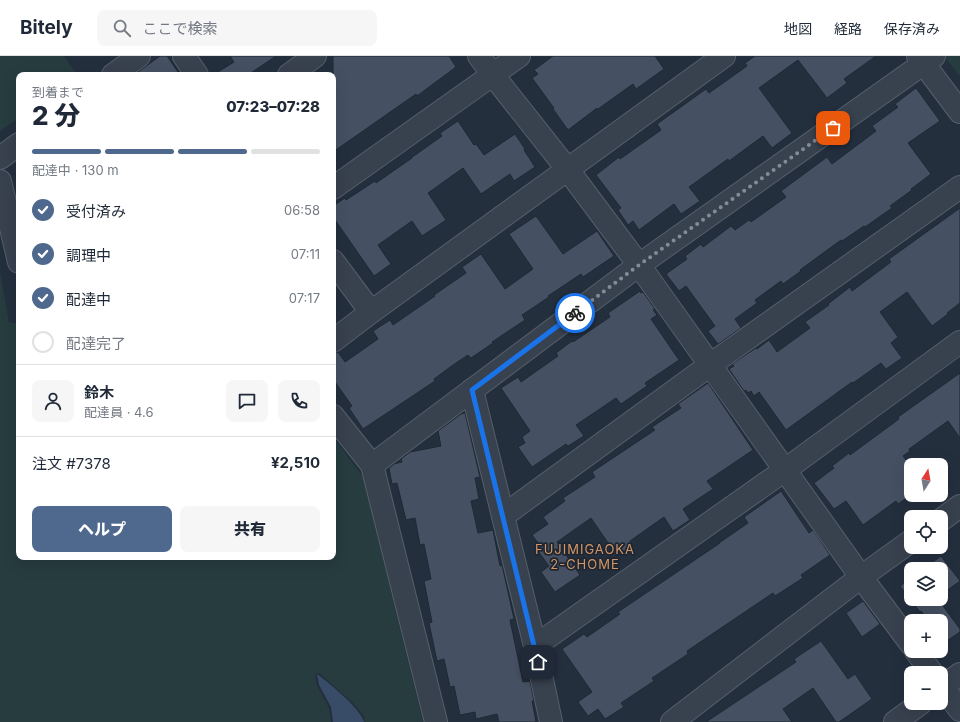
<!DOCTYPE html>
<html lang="ja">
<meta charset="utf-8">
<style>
:root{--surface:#fff;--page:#f6f6f7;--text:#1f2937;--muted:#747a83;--line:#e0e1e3;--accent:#4f688e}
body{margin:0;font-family:Inter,"Noto Sans JP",sans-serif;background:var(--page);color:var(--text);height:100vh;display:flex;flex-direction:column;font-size:15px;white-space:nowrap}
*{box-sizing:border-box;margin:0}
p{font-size:13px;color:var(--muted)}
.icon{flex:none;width:22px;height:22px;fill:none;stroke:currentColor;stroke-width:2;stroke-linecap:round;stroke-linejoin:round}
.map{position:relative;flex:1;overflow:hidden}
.panel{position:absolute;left:16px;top:16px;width:320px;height:488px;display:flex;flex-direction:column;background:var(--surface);border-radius:8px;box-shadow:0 4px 16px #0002}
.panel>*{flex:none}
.needle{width:26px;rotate:11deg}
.controls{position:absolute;left:904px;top:402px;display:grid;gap:8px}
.controls a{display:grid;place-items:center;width:44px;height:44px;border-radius:8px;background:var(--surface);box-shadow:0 4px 16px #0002;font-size:20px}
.pin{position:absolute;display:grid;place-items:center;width:34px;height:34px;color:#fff;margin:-17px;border-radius:8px;box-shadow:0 2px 6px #0006}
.courier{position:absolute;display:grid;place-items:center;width:40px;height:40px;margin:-20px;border:3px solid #1a73e8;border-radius:50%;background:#fff;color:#222;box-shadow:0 1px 5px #0007}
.headline em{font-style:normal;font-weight:800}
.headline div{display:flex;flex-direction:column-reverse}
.headline{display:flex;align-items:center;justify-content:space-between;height:68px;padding:0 16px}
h1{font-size:26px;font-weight:800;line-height:30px}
.bar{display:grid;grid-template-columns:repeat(4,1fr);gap:6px 4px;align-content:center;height:48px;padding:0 16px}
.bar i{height:5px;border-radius:3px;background:var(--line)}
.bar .on{background:var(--accent)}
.bar p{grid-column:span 4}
.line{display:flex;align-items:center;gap:10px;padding:0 16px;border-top:1px solid var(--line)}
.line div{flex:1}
.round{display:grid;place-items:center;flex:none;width:42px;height:42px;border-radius:8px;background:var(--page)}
ol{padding:0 16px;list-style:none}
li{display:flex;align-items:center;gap:12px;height:44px}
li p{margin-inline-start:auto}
li .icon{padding:4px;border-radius:50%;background:var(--accent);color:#fff;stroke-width:4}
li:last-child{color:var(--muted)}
li i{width:22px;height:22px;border:2px solid var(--line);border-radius:50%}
.action{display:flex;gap:8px;margin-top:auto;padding:8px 16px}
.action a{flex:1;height:46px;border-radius:8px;background:var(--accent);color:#fff;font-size:16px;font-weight:800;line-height:46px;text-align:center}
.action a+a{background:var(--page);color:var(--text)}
header{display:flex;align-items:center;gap:24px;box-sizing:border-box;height:56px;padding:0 20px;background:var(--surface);border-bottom:1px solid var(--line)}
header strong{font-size:19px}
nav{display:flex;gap:22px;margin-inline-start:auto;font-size:14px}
.search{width:280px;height:36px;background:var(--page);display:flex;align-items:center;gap:10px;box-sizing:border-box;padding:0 14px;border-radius:8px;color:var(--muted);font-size:15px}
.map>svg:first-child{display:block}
</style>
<header>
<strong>Bitely</strong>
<div class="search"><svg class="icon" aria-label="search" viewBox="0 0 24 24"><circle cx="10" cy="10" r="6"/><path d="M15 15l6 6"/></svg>ここで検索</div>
<nav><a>地図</a><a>経路</a><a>保存済み</a></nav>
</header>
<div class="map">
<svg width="960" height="666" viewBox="0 0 960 666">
<rect width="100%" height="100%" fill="#242f3e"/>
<g fill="#263c3f">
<polygon points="0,0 64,0 77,19 19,19 19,62 0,75"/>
<polygon points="944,0 960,0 960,20"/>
<polygon points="0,216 9,266 19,268 19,501 333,501 333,381 363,421 423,666 365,666 364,660 352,646 319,617 317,617 315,618 317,630 329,652 331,666 0,666"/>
</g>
<path fill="#394c67" d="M317,618C329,627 360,652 364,666H333L331,651L319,629Z"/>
<g fill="#455162" stroke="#1f2835">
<polygon points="160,0 167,0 180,19 134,19"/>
<polygon points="230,0 276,0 248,19 213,19 234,6"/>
<polygon points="333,0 449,0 456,11 417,40 416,38 333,96"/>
<polygon points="553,0 655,0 664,13 636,33 633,28 598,53 597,52 568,74 553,53 554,52 532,22 538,18 534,14"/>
<polygon points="755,0 876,0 844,23 847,27 827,42 798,4 759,32 792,77 772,92 763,80 729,105 728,103 689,131 700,145 681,158 674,148 639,174 633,165 628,169 618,154 621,152 596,119 619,101 620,103 661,74 657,68 706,33 709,37 747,10 745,7"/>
<polygon points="916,32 940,65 908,87 931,118 911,133 912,134 890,150 892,152 865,171 864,170 842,185 841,184 800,214 801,215 783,228 781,225 755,244 757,247 735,263 741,272 718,288 708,275 715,270 686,230 679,235 666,218 687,203 685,200 701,188 703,191 731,170 735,174 749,164 751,166 786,141 781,135 827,101 832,108 876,75 872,70 898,51 895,48"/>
<polygon points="458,65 474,89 476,88 484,99 515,78 525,93 524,94 535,111 514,125 510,118 481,138 463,112 428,137 446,164 422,180 412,165 378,189 391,208 374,220 333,161 333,150 345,142 346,144 375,125 376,127 412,102 411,102 442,80 440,77"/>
<polygon points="960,152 960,247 947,257 948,258 932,270 907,236 880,256 898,281 891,287 902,302 886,313 881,307 853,327 852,326 786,374 759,336 754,340 751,335 748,337 746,334 744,335 729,313 734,310 732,308 756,292 757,293 769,284 777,296 810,272 805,266 829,249 828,248 850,231 852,235 891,206 889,203"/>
<polygon points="536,160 563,198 597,175 614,200 583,221 581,218 548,240 549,241 522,259 525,264 492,286 493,287 471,302 468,299 453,309 434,323 435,325 363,373 349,352 352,350 333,323 333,297 338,296 345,306 378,283 373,275 390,264 393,269 435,240 434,239 466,217 462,211 481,198 505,233 533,213 509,178"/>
<polygon points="640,235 641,237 643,236 655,253 653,254 657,259 651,263 679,304 645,327 647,330 621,348 616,342 576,369 584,380 568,390 566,388 532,411 518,391 525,387 522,381 530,375 501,332 518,321 521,326 558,300 556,297 572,285 573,286 610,261 608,257"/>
<polygon points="960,317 960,382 948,365 909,393 910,395 903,400 911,410 911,439 898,448 896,445 863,469 846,445 834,453 814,427 834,412 832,410 849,397 850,399 899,363 898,361"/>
<polygon points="708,327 753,394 707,425 713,433 683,453 690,464 673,475 664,461 630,485 633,490 617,500 591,462 557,486 580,519 555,536 541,516 549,510 535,491 539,488 532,479 548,468 543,461 565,445 563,442 595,421 592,416 655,374 652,371 681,352 678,348"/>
<polygon points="465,357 480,421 475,422 479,443 471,445 478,477 493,474 500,510 502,509 514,563 510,564 523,626 530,625 534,645 532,645 536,666 499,666 497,658 476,663 475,656 460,659 454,630 450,631 444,603 437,605 429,567 432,566 424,525 431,523 424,488 420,489 415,462 406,464 397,427 392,428 389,412 394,408 402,406 401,403 410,396 441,390 438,375 461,358"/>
<polygon points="781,435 809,477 813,474 830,499 801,519 803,522 775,540 773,537 687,595 688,598 652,622 654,625 621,647 624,651 605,663 598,653 588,660 578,646 592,636 562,593 584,578 587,581 620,558 618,556 720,487 719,487 748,467 744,461"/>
<polygon points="941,500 960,525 941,539 941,513 923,513"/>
<polygon points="911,522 911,543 938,543 960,573 960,576 941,589 941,565 928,565 921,555 920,556 900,530"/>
<polygon points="863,545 880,568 862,581 846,557"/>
<polygon points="821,585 848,623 855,618 872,643 839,666 836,666 813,632 783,653 792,666 706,666 796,606 794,603"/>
</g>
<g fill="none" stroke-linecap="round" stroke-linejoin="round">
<defs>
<g id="minor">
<polyline points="184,0 197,19"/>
<polyline points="479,0 493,19 568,114 639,209 861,521 911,588"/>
<polyline points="918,0 960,56"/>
<polyline points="113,19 139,0"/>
<polyline points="289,19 315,0"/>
<polyline points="0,102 19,88"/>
<polyline points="0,125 19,206"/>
<polyline points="333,132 519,0"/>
<polyline points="333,205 371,256"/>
<polyline points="333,285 371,256 724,0"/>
<polyline points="472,334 535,590 551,666"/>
<polyline points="333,360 372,409 436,666"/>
<polyline points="372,409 639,209 934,0"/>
<polyline points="503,460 710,309 960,131"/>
<polyline points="941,464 960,450"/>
<polyline points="535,590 785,414 960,286"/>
<polyline points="916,595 932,617"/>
<polyline points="941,629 960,654"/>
<polyline points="941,632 960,618"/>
<polyline points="672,666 861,521 911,485"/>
<polyline points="895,666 921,647"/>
</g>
</defs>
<use href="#minor" stroke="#565f6c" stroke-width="24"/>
<use href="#minor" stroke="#38414e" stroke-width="22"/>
</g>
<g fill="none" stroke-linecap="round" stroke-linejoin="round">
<polyline stroke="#828b98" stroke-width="4" stroke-dasharray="0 7.2" points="575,257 639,209 833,72"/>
<polyline stroke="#1a73e8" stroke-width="5" points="538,606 472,334 575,257"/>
</g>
<g text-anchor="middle" stroke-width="3.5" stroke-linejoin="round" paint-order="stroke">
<g font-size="13" letter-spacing="1" fill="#d59563" stroke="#1d2633">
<text x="585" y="498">FUJIMIGAOKA<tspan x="585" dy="15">2-CHOME</tspan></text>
</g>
</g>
</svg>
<div class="controls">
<a><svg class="needle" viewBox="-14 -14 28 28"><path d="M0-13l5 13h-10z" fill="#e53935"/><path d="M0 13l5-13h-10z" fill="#747a83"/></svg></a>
<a><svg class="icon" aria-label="locate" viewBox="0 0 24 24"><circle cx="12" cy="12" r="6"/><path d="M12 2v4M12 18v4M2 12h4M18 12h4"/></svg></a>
<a><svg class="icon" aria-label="layers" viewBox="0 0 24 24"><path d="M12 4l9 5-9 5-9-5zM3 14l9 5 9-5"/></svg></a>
<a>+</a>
<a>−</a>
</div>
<div class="pin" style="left:833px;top:72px;background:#ea580c"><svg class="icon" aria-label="bag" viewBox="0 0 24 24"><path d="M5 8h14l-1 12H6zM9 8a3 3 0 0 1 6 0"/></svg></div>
<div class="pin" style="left:538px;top:606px;background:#1f2937"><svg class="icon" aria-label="home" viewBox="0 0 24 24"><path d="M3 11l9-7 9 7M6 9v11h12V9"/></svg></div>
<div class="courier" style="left:575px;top:257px"><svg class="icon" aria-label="bike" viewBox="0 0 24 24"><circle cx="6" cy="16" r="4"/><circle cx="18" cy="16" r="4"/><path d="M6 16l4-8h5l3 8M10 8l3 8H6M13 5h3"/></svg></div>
<section class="panel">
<div class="headline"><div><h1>2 分</h1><p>到着まで</p></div><em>07:23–07:28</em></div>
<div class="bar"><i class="on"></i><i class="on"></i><i class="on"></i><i></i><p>配達中 · 130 m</p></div>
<ol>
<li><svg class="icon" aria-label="check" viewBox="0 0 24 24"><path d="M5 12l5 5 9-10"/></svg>受付済み<p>06:58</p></li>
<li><svg class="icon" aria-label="check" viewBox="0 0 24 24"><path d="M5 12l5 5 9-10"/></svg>調理中<p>07:11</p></li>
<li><svg class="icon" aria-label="check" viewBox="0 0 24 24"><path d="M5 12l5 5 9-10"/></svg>配達中<p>07:17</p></li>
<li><i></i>配達完了</li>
</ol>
<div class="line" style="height:72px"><a class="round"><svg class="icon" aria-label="person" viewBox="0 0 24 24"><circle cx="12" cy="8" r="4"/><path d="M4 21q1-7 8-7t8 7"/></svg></a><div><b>鈴木</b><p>配達員 · 4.6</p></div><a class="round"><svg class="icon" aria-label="chat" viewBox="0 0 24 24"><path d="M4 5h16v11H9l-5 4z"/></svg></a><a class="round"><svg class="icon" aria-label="phone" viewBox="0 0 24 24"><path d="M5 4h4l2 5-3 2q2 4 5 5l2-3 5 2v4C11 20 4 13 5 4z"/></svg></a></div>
<div class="line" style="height:52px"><div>注文 #7378</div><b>¥2,510</b></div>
<div class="action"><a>ヘルプ</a><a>共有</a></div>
</section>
</div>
